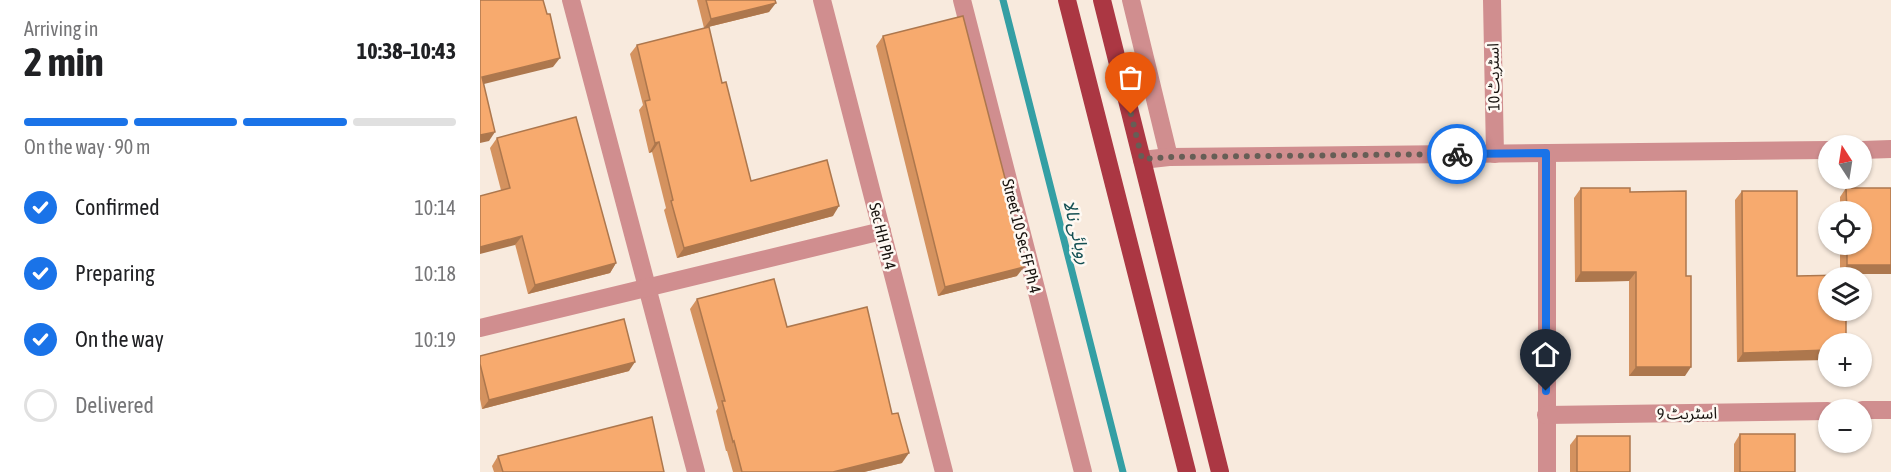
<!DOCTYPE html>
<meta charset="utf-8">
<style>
:root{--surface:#fff;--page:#f2f2f2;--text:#202124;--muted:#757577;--line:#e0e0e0;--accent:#1a73e8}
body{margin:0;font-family:"Asap Condensed","Noto Sans Arabic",sans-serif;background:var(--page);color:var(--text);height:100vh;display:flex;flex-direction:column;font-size:22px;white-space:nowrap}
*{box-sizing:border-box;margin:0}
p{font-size:20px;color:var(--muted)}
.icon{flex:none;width:33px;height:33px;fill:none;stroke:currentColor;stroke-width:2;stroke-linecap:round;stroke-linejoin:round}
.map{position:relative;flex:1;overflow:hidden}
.side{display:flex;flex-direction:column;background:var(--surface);width:480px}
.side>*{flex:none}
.needle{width:39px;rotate:348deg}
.buttons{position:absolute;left:1338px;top:135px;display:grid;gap:12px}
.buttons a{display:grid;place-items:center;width:54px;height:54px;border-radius:50%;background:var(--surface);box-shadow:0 2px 4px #0004;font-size:30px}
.pin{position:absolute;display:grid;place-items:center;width:51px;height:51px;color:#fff;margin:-62px -26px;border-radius:50% 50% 50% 0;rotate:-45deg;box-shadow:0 0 6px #0007}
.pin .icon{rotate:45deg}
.courier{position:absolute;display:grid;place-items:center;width:60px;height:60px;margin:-30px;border:4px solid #1a73e8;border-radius:50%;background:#fff;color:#222;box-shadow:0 2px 8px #0007}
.head em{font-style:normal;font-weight:700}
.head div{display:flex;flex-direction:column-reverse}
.head{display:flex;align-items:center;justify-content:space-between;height:102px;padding:0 24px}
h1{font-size:39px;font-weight:700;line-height:45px}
.bar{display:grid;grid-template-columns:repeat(4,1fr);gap:9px 6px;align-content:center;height:72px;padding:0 24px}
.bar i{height:8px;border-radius:4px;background:var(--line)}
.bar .on{background:var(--accent)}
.bar p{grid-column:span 4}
ol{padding:0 24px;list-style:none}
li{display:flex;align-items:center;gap:18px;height:66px}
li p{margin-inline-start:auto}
li .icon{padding:6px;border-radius:50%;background:var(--accent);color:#fff;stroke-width:4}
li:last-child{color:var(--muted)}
li i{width:33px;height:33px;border:3px solid var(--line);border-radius:50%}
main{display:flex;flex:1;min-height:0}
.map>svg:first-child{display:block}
</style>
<main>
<section class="side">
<div class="head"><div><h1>2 min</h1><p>Arriving in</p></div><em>10:38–10:43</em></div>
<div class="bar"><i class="on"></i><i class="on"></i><i class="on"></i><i></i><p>On the way · 90 m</p></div>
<ol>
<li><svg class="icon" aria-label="check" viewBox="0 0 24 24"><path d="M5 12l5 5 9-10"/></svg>Confirmed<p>10:14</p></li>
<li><svg class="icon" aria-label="check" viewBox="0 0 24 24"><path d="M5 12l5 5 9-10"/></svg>Preparing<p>10:18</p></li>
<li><svg class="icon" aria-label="check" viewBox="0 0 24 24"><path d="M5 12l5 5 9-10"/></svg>On the way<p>10:19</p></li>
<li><i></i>Delivered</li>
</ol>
</section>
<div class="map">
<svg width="1411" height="472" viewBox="0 0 1411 472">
<rect width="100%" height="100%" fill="#f8eadd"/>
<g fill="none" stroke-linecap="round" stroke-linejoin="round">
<polyline stroke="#349fa4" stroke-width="7" points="523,0 643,472"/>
<g stroke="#d08e8f" stroke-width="18">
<polyline points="91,0 216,472"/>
<polyline points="342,0 464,472"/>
<polyline points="482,0 603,472"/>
<polyline points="651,0 689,157"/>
<polyline points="1012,0 1015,154"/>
<polyline points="1382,150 1411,149"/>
<polyline points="1067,153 1067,472"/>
<polyline points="662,160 689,157 1348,150"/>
<polyline points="0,328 402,231"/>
<polyline points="1382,410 1411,410"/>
<polyline points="1066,415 1348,411"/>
</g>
<g stroke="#ab3743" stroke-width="18">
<polyline points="587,0 707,472"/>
<polyline points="622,0 740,472"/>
</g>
</g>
<g fill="#d4925f">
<polygon points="217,0 295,0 289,12 224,28"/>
<polygon points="403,36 534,213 531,217 537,276 458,296 396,46"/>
<polygon points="157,45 242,83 271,181 353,216 197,258 184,210 186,208 172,152 169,153 159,110 163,105 150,54"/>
<polygon points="17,138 136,263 130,273 48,294 10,148"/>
<polygon points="1101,188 1150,192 1205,376 1149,376 1149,281 1095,282 1094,198"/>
<polygon points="1366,188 1411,188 1411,274 1360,274 1360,244 1382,244 1382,212 1360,212 1360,197"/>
<polygon points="1262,191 1317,276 1365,275 1257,362 1255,200"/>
<polygon points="217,299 307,327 422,463 384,472 253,472 247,451 246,451 236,411 238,408 210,309"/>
<polygon points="0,356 149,371 2,409 0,399"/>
<polygon points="1260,434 1315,472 1254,472 1254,444"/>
<polygon points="1097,436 1150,472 1090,472 1090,445"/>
<polygon points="18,456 184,472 14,472 12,466"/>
</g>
<g fill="#ad774d">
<polygon points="296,3 289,12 224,28 231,19"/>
<polygon points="80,58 73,67 0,85 2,77"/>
<polygon points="15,132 9,141 0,143 0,135"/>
<polygon points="179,142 172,152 169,153 175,143"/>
<polygon points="359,206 353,216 197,258 204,248"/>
<polygon points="42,236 35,245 0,254 0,247"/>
<polygon points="136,263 130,273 48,294 55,285"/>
<polygon points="1367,265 1411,265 1411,274 1360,274"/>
<polygon points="544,267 537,276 458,296 465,287"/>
<polygon points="1101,272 1156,272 1149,281 1095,282"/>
<polygon points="1348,350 1348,360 1257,362 1263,353"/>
<polygon points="155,362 149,371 2,409 9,400"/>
<polygon points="1156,367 1211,367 1205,376 1149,376"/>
<polygon points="429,453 422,463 384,472 353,472"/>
</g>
<g fill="#f7aa6e" stroke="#ad774d" stroke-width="1.5">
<polygon points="0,0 63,0 67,14 70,14 80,58 2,77 15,132 0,135"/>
<polygon points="226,0 295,0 296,3 231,19"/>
<polygon points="483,16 534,213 530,214 544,267 465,287 403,36"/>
<polygon points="229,27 242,83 246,82 271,181 347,160 359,206 204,248 191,201 193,200 179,142 175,143 165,101 170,100 157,45"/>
<polygon points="96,117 136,263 55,285 42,236 0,247 0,196 30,188 17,138"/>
<polygon points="1101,188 1150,188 1150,192 1206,191 1206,276 1211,276 1211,367 1156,367 1156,272 1101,272"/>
<polygon points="1366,188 1411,188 1411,265 1367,265 1367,244 1382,244 1382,212 1367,212"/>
<polygon points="1262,191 1317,191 1317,276 1365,275 1365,278 1348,278 1348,310 1366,310 1366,344 1348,344 1348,350 1263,353"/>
<polygon points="294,279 307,327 387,307 412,414 418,413 429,453 353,472 262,472 254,441 253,442 242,401 245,401 217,299"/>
<polygon points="144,319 155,362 9,400 0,364 0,356"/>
<polygon points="172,417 184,472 23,472 18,456"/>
<rect x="1260" y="434" width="55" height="38"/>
<rect x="1097" y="436" width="53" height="36"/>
</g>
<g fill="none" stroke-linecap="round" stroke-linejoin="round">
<polyline stroke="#665e56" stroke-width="6" stroke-dasharray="0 10.8" points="651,114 662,159 689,157 977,154"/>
<polyline stroke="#1a73e8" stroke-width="8" points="977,154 1066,153 1066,391"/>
</g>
<g text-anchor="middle" stroke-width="5" stroke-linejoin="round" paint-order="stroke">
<g font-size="16" fill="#17120e" stroke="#fef9f3">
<text transform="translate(1013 77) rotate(-91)" y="6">اسٹریٹ 10</text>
<text transform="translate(403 236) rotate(76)" y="6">Sec HH Ph 4</text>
<text transform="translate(542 236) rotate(76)" y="6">Street 10 Sec FF Ph 4</text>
<text transform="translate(1207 413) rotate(-1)" y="6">اسٹریٹ 9</text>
</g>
<g font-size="18" font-style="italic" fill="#155154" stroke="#fef9f3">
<text transform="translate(597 232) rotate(76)" y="6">روہائی نالا</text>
</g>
</g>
</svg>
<div class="buttons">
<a><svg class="needle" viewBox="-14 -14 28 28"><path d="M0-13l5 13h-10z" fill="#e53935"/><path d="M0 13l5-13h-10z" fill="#757577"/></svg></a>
<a><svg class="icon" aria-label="locate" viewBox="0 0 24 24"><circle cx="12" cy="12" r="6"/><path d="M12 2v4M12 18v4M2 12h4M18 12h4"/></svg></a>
<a><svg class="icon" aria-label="layers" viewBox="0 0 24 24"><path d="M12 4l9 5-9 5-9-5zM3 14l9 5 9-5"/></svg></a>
<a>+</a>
<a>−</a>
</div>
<div class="pin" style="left:651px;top:114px;background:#ea580c"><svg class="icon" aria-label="bag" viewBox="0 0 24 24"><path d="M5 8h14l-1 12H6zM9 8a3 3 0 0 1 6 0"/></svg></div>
<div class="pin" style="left:1066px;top:391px;background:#1f2937"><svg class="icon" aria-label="home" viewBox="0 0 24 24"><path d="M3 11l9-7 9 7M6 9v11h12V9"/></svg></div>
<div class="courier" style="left:977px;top:154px"><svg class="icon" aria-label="bike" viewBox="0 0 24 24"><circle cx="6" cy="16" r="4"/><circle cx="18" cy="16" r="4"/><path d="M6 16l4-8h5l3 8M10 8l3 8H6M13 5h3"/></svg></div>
</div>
</main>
